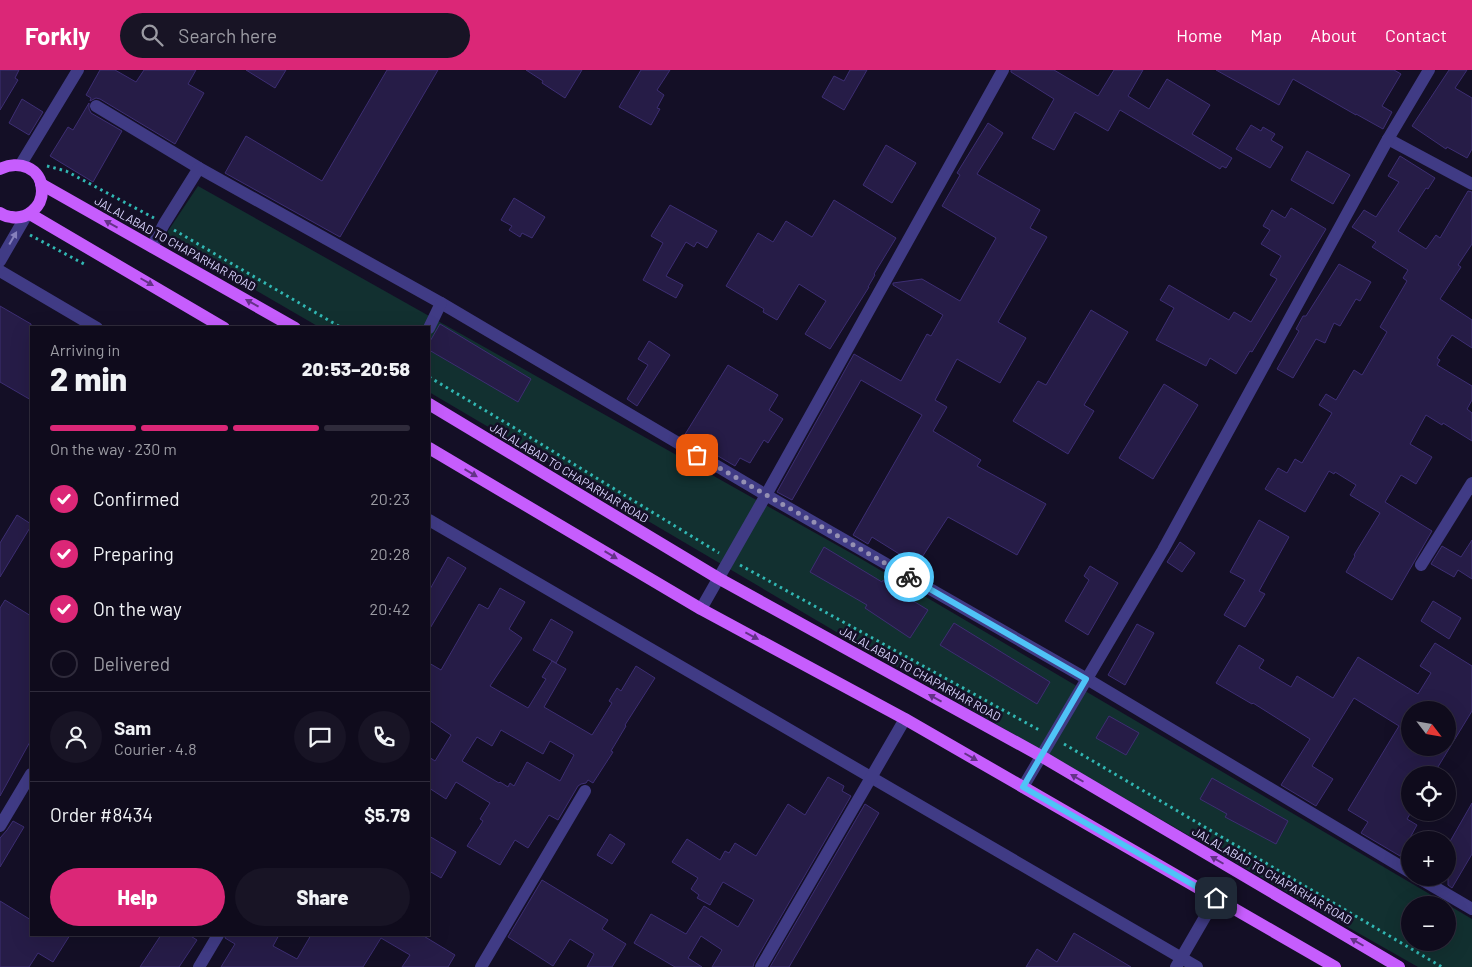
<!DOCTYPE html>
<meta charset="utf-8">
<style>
:root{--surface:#0f0b1c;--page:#181425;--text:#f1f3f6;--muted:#9b9ba3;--line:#2f2b3b;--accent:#db2777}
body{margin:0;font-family:Barlow,sans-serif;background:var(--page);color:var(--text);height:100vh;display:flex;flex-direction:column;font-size:19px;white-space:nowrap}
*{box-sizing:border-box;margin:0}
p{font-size:16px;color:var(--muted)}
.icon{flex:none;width:28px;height:28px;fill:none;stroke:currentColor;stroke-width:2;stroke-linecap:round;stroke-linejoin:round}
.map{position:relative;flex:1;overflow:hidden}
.sheet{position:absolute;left:30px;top:256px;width:400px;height:610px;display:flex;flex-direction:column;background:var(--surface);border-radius:0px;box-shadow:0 5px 20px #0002,0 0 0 1px var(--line)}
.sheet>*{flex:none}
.needle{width:32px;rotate:121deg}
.controls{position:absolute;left:1401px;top:631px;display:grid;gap:10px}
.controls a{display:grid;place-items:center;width:55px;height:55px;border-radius:50%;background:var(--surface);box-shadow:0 5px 20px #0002,0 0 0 1px var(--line);font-size:25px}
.pin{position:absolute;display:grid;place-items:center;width:42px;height:42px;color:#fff;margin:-21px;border-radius:10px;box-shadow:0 2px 8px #0006}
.courier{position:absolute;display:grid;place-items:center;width:50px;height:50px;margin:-25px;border:4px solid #4fc3f7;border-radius:50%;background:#fff;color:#222;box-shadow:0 1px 6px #0007}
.headline em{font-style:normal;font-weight:800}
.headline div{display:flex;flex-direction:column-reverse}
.headline{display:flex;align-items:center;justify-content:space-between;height:85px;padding:0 20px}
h1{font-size:32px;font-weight:800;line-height:38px}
.bar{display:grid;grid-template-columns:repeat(4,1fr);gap:8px 5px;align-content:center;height:60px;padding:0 20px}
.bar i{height:6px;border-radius:4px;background:var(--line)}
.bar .current{background:var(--accent)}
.bar p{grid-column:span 4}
.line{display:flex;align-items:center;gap:12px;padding:0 20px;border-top:1px solid var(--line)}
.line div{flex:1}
.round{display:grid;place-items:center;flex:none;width:52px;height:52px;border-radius:26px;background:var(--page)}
ol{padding:0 20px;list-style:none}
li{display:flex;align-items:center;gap:15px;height:55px}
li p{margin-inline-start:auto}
li .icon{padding:5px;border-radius:50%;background:var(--accent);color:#fff;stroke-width:4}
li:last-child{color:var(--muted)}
li i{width:28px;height:28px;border:2px solid var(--line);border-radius:50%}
.button{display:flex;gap:10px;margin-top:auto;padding:10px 20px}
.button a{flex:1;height:58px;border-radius:30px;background:var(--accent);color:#fff;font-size:20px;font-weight:800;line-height:58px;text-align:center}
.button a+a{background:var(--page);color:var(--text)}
header{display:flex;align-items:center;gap:30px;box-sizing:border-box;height:70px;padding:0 25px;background:var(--accent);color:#fff}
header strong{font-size:24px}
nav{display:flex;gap:28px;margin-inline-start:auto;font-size:18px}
.search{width:350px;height:45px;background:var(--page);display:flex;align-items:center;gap:12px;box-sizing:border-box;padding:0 18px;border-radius:28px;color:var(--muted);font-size:19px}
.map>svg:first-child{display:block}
</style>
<header>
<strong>Forkly</strong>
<div class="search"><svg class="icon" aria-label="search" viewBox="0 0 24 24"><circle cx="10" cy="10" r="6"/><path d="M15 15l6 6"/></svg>Search here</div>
<nav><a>Home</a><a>Map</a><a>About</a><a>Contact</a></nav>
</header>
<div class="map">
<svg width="1472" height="897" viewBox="0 0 1472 897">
<rect width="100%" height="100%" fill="#140f26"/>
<path fill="#123030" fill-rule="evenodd" d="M198,116L858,487L1472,849V897H1418L1323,843L833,560L429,322V258L319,257L164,167ZM1410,835H1448V872H1410Z"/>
<g fill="#261c47" stroke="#3d2e73" fill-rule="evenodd">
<polygon points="0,0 19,0 15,8 18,10 0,40"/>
<polygon points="100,0 115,0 136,12 144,0 196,0 188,14 204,23 175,74 100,29 96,28 90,31 91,28 86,25"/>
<polygon points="246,0 286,0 275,18"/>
<polygon points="387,0 438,0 340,167 225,103 246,66 322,111"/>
<polygon points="526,0 582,0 565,28 542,13 543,11"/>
<polygon points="641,0 670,0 657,20 664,25 657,38 660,39 651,55 619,37"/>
<polygon points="850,0 867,0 844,40 822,27 834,6 844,11"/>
<polygon points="1011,0 1054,0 1098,26 1114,0 1143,0 1128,26 1149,39 1167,9 1210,35 1192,64 1232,88 1226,98 1222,96 1220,99 1120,40 1108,61 1075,42 1054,80 1032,68 1054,29 1011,2"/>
<polygon points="1216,0 1394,0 1401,4 1382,36 1392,42 1383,59 1356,44 1356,45 1293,9 1279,35"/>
<polygon points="1449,0 1467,0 1455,18 1472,28 1472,79 1467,88 1447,77 1446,79 1412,56"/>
<polygon points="22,29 43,42 29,65 9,53"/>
<polygon points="89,33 89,39 91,43 122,61 93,112 50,86 68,57 73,60"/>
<polygon points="988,53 1003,63 977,104 1040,140 1030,158 1047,167 998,252 1026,268 1000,313 957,289 935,330 947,337 933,361 981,390 977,396 1046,434 1017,485 948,447 917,495 872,467 868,474 853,465 922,345 861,310 792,430 777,422 854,284 901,311 927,264 931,266 943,245 893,215 893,213 922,209 960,231 996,168 942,136 960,105 957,103"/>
<polygon points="1251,55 1261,61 1263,57 1275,64 1271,70 1283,77 1270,98 1236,79"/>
<polygon points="886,75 916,93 892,133 863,115"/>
<polygon points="1307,81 1350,105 1333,134 1291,110"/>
<polygon points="1400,86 1435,108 1428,119 1426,118 1398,161 1426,179 1436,165 1440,168 1468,121 1472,122 1472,174 1458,195 1461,197 1440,229 1472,250 1472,278 1452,265 1437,288 1440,290 1437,295 1472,316 1472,330 1467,339 1472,343 1472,371 1443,353 1442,355 1426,345 1410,374 1432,387 1416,414 1401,405 1385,432 1432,461 1392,530 1346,502 1355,486 1354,485 1380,443 1350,425 1356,415 1335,402 1334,404 1329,401 1305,442 1265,419 1278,398 1287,403 1295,389 1302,393 1332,343 1319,335 1326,324 1336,330 1354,300 1362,305 1387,262 1380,257 1407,211 1403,208 1408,200 1372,177 1376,172 1352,157 1364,140 1376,147 1399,112 1388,106"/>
<polygon points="514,128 545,147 532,168 522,163 520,167 509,160 512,156 501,150"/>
<polygon points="834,130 896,168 874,204 875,205 868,217 869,217 830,279 805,264 826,231 799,214 777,250 763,242 764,239 726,216 758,163 773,172 786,151 812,167"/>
<polygon points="670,135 717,161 707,178 697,172 694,177 686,172 666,206 683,215 676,228 643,210 663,173 651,166"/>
<polygon points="1291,138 1326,159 1252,282 1250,281 1236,304 1210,288 1206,296 1156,270 1174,238 1160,230 1169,215 1229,250 1234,242 1251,252 1277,209 1270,205 1281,186 1261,174 1270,160 1263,156 1272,140 1285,148"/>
<polygon points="1339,194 1371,212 1360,231 1356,229 1340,256 1334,253 1325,273 1316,269 1293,308 1277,299 1299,261 1296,259 1303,246 1306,246"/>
<polygon points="0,236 31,254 31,330 0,312"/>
<polygon points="1091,240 1128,262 1084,335 1094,341 1068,384 1013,351 1038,311 1046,315"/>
<polygon points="440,254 531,309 518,332 429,280 429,273"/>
<polygon points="649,271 670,285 637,336 627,329 648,295 638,289"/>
<polygon points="728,295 778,325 769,340 783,349 768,373 764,370 750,393 740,388 735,396 684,366"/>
<polygon points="1164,314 1198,335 1153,409 1119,388"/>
<polygon points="17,445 31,454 31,456 0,507 0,473"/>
<polygon points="1259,450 1289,467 1259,521 1265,524 1245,557 1224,545 1245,510 1230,502"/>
<polygon points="1472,470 1472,509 1458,500 1454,507 1431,494 1442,476 1461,487"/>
<polygon points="1180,472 1195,483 1182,502 1167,492"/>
<polygon points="824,477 882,512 883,510 911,527 910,529 928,540 910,568 865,538 867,535 810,502"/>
<polygon points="448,487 466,498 429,560 429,521"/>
<polygon points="1090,496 1118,513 1088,565 1065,551 1089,510 1084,506"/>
<path d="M500,518L525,532L509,559L522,568L490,616L528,638L546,609L542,607L552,591L566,599L544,637L592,665L612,633L609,631L617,618L621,621L636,596L655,608L625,655L626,656L611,681L613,682L593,713L588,710L586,713L581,714L578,716L558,750L549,745L528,778L515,770L500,795L467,776L483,751L480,749L490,733L456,712L446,729L429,718V687L435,691L451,665L429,650V593L441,600L479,534L488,539ZM501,660L543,684L550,671L574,685L560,711L527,692L514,716L510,713L508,717L500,712L499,713L462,691L477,667L492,676Z"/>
<polygon points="5,530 31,546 31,670 0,726 0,538"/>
<polygon points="1433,531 1461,548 1449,569 1421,551"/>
<polygon points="551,549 573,562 556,593 533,580"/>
<polygon points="954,553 1050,612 1037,634 940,575"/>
<polygon points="1137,554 1154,563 1125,615 1108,605"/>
<path d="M1435,573L1472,596V641L1433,705H1410V744L1407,749L1417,755L1400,786L1361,763L1368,752L1348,740L1399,656L1354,628L1312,696L1333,709L1316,736L1281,715L1310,669L1253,633L1252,634L1216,613L1239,575L1264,590L1259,598L1291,617L1297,606L1333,628L1358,587L1418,624L1431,603L1420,596ZM1410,640H1448V678H1410Z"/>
<polygon points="1109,646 1139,663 1126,685 1096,668"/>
<polygon points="828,707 844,716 842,721 851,726 754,893 753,897 712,897 722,880 701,866 688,888 702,897 675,897 634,873 651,844 686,864 704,836 738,857 754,830 723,812 710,835 697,828 699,825 691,819 698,808 672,792 687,769 720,790 725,781 729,783 735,773 756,786 788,734 805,745"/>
<polygon points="1212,708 1288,751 1276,774 1225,747 1227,744 1200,729"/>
<polygon points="1472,733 1472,784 1452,818 1448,815 1448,775"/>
<polygon points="865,734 879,743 789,897 770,897"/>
<polygon points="13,751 24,757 0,797 0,768 7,760"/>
<polygon points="610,764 625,774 612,794 597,785"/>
<polygon points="429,766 456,782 441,808 429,801"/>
<polygon points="542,810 608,850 602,859 626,874 612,897 587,897 594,884 570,869 553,896 508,867"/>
<polygon points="0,831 31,850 31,865 70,865 53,892 38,883 29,897 0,897"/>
<polygon points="1074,863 1131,897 1026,897 1037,879 1057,892"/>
<polygon points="161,865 189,865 197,870 179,897 140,897"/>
<polygon points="226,865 279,865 273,876 297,889 311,865 422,865 455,885 448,897 402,897 410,885 381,868 363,897 221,897 235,874 225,868"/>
</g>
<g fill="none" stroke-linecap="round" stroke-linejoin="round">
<g stroke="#31b7b3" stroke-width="3" stroke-dasharray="2.5 4" stroke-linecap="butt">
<polyline points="47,96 66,101 154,148"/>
<polyline points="174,160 342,258"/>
<polyline points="30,165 86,195"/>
<polyline points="429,307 523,363 719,483"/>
<polyline points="740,495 1041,661"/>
<polyline points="1064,674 1442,897"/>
</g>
<g stroke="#403b85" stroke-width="12">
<polyline points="96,36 199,98 441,233 766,425 1087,609 1410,802"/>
<polyline points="1388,69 1472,114"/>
<polyline points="21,94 78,0"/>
<polyline points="152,177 164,154 199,98"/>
<polyline points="0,191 26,146"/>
<polyline points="0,201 97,258"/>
<polyline points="429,258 441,233"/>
<polyline points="429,450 1197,897"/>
<polyline points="1421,495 1472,413"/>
<polyline points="701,539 766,425 1003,0"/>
<polyline points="1023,717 1163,480 1388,69 1429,0"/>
<polyline points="0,756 31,704"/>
<polyline points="1419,808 1472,839"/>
<polyline points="199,897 218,865"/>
<polyline points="481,897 585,721"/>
<polyline points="761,897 905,649"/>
<polyline points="1176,897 1216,828"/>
</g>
<g stroke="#c65dfd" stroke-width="12">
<path d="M0,99C18,90 42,97 42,121C42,137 27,150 11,147C7,147 3,145 0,143"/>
<polyline points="41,114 295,258"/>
<polyline points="30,144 224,258"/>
<polyline points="429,334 718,508 1041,686 1399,897"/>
<polyline points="429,378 701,539 905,649 1335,897"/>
</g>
</g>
<defs><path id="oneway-solid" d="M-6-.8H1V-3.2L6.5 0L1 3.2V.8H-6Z" transform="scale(1.25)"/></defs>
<g fill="#643287">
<use href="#oneway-solid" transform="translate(111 154) rotate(-151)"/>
<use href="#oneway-solid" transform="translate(147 212) rotate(30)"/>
<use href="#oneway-solid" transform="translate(252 233) rotate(-151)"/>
<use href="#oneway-solid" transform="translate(471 403) rotate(31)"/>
<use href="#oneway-solid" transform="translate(611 485) rotate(31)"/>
<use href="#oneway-solid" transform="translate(752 566) rotate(28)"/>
<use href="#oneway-solid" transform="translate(935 628) rotate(-151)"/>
<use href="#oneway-solid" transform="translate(971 687) rotate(30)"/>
<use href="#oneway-solid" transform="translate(1077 708) rotate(-150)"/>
<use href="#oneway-solid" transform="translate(1217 790) rotate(-150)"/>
<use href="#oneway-solid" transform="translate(1357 872) rotate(-150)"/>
</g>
<use fill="#8680bc" href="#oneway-solid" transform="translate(13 168) rotate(-60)"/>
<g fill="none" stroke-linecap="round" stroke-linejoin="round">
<polyline stroke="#9590b3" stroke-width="5" stroke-dasharray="0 9" points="697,385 909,507"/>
<polyline stroke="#4fc3f7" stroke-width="6" points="909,507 1086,609 1023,717 1216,828"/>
</g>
<g text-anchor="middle" stroke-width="5" stroke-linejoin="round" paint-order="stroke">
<g font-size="12" fill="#dbd5ff" stroke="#140f26">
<text transform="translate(175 174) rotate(29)" y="4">JALALABAD TO CHAPARHAR ROAD</text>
<text transform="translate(569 403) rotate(31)" y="4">JALALABAD TO CHAPARHAR ROAD</text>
<text transform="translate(920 604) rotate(29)" y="4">JALALABAD TO CHAPARHAR ROAD</text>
<text transform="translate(1272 806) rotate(30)" y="4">JALALABAD TO CHAPARHAR ROAD</text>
</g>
</g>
</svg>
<div class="controls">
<a><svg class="needle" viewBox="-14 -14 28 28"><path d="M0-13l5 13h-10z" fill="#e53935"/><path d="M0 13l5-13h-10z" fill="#9b9ba3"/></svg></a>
<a><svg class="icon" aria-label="locate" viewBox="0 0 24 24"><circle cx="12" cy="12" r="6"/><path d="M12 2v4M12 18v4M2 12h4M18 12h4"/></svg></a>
<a>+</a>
<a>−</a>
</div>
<div class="pin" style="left:697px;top:385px;background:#ea580c"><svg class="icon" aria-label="bag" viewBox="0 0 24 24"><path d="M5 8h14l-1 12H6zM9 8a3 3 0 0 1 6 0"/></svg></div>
<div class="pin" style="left:1216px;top:828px;background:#1f2937"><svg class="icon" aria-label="home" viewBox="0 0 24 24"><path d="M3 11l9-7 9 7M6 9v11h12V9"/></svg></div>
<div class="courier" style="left:909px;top:507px"><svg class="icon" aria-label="bike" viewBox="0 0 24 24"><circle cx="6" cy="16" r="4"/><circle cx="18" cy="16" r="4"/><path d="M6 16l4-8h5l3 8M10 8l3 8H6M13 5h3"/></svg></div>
<section class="sheet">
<div class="headline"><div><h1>2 min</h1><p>Arriving in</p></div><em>20:53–20:58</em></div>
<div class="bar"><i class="current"></i><i class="current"></i><i class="current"></i><i></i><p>On the way · 230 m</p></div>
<ol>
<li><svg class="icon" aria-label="check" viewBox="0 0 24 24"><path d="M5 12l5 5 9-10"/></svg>Confirmed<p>20:23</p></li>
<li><svg class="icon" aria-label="check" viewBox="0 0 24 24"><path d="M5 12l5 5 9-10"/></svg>Preparing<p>20:28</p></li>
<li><svg class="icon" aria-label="check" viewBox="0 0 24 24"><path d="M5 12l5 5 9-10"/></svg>On the way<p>20:42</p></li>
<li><i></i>Delivered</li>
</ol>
<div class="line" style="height:90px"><a class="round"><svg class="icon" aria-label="person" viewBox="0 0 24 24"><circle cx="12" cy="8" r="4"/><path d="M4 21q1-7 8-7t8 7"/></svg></a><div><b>Sam</b><p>Courier · 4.8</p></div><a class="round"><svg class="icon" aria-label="chat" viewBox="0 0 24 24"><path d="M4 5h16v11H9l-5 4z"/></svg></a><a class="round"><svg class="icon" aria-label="phone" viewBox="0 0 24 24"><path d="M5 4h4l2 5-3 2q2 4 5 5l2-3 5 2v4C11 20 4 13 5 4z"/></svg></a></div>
<div class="line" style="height:65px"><div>Order #8434</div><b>$5.79</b></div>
<div class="button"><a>Help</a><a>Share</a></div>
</section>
</div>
